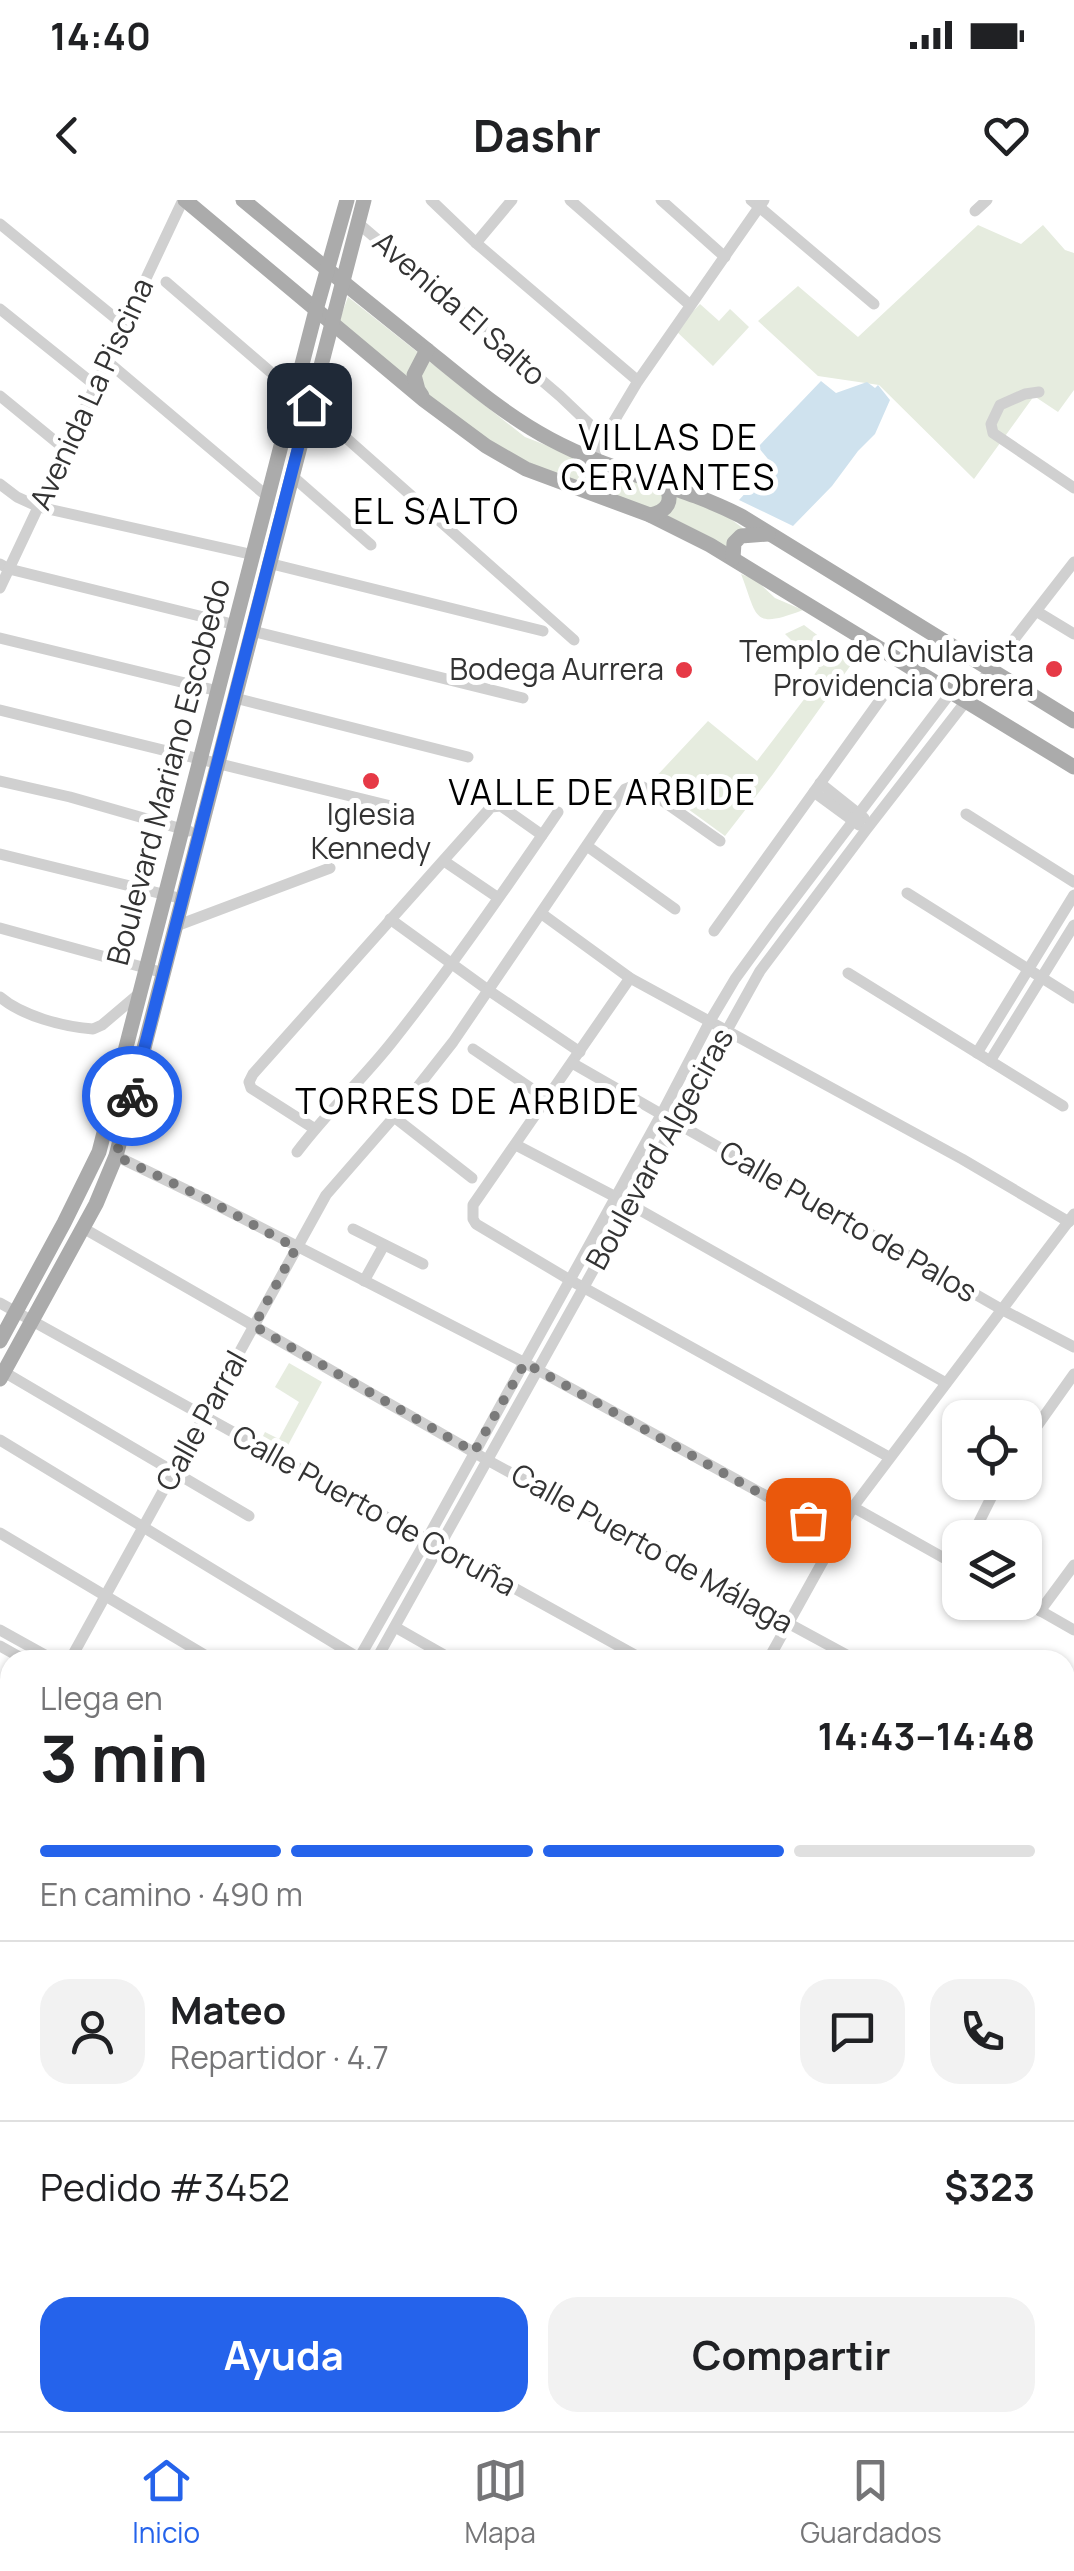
<!DOCTYPE html>
<html lang="es">
<meta charset="utf-8">
<style>
:root{--surface:#fff;--page:#f2f2f2;--text:#202124;--muted:#757577;--line:#e0e0e0;--accent:#2563eb}
body{margin:0;font-family:Manrope,sans-serif;background:var(--page);color:var(--text);height:100vh;display:flex;flex-direction:column;font-size:38px;white-space:nowrap}
*{box-sizing:border-box;margin:0}
p{font-size:32px;color:var(--muted)}
.icon{flex:none;width:55px;height:55px;fill:none;stroke:currentColor;stroke-width:2;stroke-linecap:round;stroke-linejoin:round}
.map{position:relative;flex:1;overflow:hidden}
.side{position:absolute;left:0px;top:1450px;width:1075px;height:782px;display:flex;flex-direction:column;background:var(--surface);border-radius:30px 30px 0 0;box-shadow:0 2px 8px #0004}
.side>*{flex:none}
.controls{position:absolute;left:942px;top:1200px;display:grid;gap:20px}
.controls a{display:grid;place-items:center;width:100px;height:100px;border-radius:20px;background:var(--surface);box-shadow:0 2px 8px #0004;font-size:50px}
.pin{position:absolute;display:grid;place-items:center;width:85px;height:85px;color:#fff;margin:-42px;border-radius:20px;box-shadow:0 5px 15px #0006}
.courier{position:absolute;display:grid;place-items:center;width:100px;height:100px;margin:-50px;border:8px solid #2563eb;border-radius:50%;background:#fff;color:#222;box-shadow:0 2px 12px #0007}
.summary em{font-style:normal;font-weight:700}
.summary div{display:flex;flex-direction:column-reverse}
.summary{display:flex;align-items:center;justify-content:space-between;height:170px;padding:0 40px}
h1{font-size:65px;font-weight:700;line-height:75px}
.bar{display:grid;grid-template-columns:repeat(4,1fr);gap:15px 10px;align-content:center;height:120px;padding:0 40px}
.bar i{height:12px;border-radius:8px;background:var(--line)}
.bar .selected{background:var(--accent)}
.bar p{grid-column:span 4}
.line{display:flex;align-items:center;gap:25px;padding:0 40px;border-top:2px solid var(--line)}
.line div{flex:1}
.round{display:grid;place-items:center;flex:none;width:105px;height:105px;border-radius:30px;background:var(--page)}
.primary-button{display:flex;gap:20px;margin-top:auto;padding:20px 40px}
.primary-button a{flex:1;height:115px;border-radius:30px;background:var(--accent);color:#fff;font-size:40px;font-weight:700;line-height:115px;text-align:center}
.primary-button a+a{background:var(--page);color:var(--text)}
.status{display:flex;justify-content:space-between;align-items:center;height:70px;padding:0 50px;background:var(--surface);direction:ltr}
.status svg{height:28px;fill:currentColor}
header{display:flex;justify-content:space-between;align-items:center;height:130px;padding:0 40px;background:var(--surface);font-size:45px;font-weight:700}
.tab-bar{display:flex;justify-content:space-around;align-items:center;height:140px;border-top:2px solid var(--line);background:var(--surface);font-size:28px;color:var(--muted)}
.tab-bar a{display:grid;justify-items:center;gap:5px}
.tab-bar .selected{color:var(--accent)}
.map>svg:first-child{display:block}
</style>
<div class="status"><b>14:40</b><svg viewBox="0 0 49 12"><path d="M0 12V9h3v3zM5 12V6h3v6zM10 12V3h3v9zM15 12V0h3v12zM26 1h20v11H26zM47 4h2v5h-2z"/></svg></div>
<header><svg class="icon" aria-label="back" viewBox="0 0 24 24"><path d="M15 5l-7 7 7 7"/></svg>Dashr<svg class="icon" aria-label="heart" viewBox="0 0 24 24"><path d="M12 20l-8-8c-3-5 5-10 8-4 3-6 11-1 8 4z"/></svg></header>
<div class="map">
<svg width="1074" height="2231" viewBox="0 0 1074 2231">
<rect width="100%" height="100%" fill="#fff"/>
<g fill="#e6ecdf">
<polygon points="978,25 1021,44 1043,25 1065,50 1074,53 1074,190 1058,212 1034,196 974,279 879,185 818,176 758,121 798,86 858,137"/>
<polygon points="348,97 525,237 724,314 748,332 731,349 581,286 486,243 339,121"/>
<polygon points="700,104 719,121 730,109 749,127 713,166 675,130"/>
<path d="M741,374L756,380L775,398L803,410C751,430 758,417 741,374Z"/>
<polygon points="804,425 853,462 773,574 725,636 651,582 708,521 757,561 818,481 814,475 819,468 785,434"/>
<polygon points="289,1163 322,1182 286,1249 263,1236 265,1232 279,1239 299,1202 275,1187"/>
</g>
<polygon fill="#cfe2ee" points="821,181 836,193 867,182 875,188 878,185 890,200 875,234 858,251 832,286 793,326 739,300 772,264 758,247"/>
<g fill="none" stroke-linecap="round" stroke-linejoin="round">
<g stroke="#d0d0d0" stroke-width="11">
<polyline points="431,0 476,43 638,181"/>
<polyline points="570,0 690,105"/>
<polyline points="661,0 725,57"/>
<polyline points="751,0 874,104"/>
<polyline points="975,11 987,0"/>
<polyline points="358,23 560,196 603,237"/>
<polyline points="0,24 125,126"/>
<polyline points="476,43 512,0"/>
<polyline points="166,82 296,194"/>
<polyline points="0,109 96,186"/>
<polyline points="108,162 268,297"/>
<polyline points="1039,192 1025,194 1000,205 991,224 993,233 1074,288"/>
<polyline points="0,196 66,250"/>
<polyline points="309,205 574,440"/>
<polyline points="592,258 638,181 764,0"/>
<polyline points="291,275 371,345"/>
<polyline points="0,284 17,297 39,307 254,355"/>
<polyline points="268,363 543,431"/>
<polyline points="0,364 9,369 236,425"/>
<polyline points="0,388 183,0"/>
<polyline points="1036,411 1074,434"/>
<polyline points="252,431 523,498"/>
<polyline points="0,438 218,491"/>
<polyline points="235,498 468,557"/>
<polyline points="0,510 395,607"/>
<polyline points="0,581 70,597 189,631"/>
<polyline points="820,583 864,618"/>
<polyline points="814,592 859,625"/>
<polyline points="966,614 1074,682"/>
<polyline points="587,646 675,709"/>
<polyline points="0,654 183,699"/>
<polyline points="444,661 497,697"/>
<polyline points="907,693 1074,798"/>
<polyline points="542,714 630,778 962,959 1069,1022"/>
<polyline points="390,719 488,790 580,852"/>
<polyline points="176,726 330,668"/>
<polyline points="0,728 164,773"/>
<polyline points="714,731 888,489"/>
<polyline points="848,773 1063,906"/>
<polyline points="630,778 473,1005 473,1019 476,1024 570,1080 889,1257"/>
<path d="M0,797C22,816 64,827 93,829L102,825L141,792"/>
<polyline points="473,849 547,899"/>
<polyline points="977,853 1074,695"/>
<polyline points="990,861 1074,725"/>
<polyline points="572,863 1001,1109 1074,1147"/>
<polyline points="394,917 472,978"/>
<polyline points="315,929 251,888 249,882 253,874 491,607 501,606 542,635"/>
<polyline points="516,945 631,1005 946,1183"/>
<path d="M297,952C326,913 362,880 392,842C451,768 505,690 558,612"/>
<polyline points="116,956 205,999 525,1163 837,1335"/>
<polyline points="83,1028 489,1261 856,1460"/>
<polyline points="353,1029 423,1064"/>
<polyline points="364,1081 384,1045"/>
<polyline points="0,1103 644,1460"/>
<polyline points="4,1172 249,1316"/>
<polyline points="0,1240 362,1460"/>
<polyline points="1025,1243 1074,1174"/>
<polyline points="853,1307 960,1367"/>
<polyline points="0,1333 213,1460"/>
<polyline points="971,1338 999,1282"/>
<polyline points="1025,1402 1074,1430"/>
<polyline points="1040,1411 1074,1365"/>
<polyline points="395,1427 453,1460"/>
<polyline points="0,1430 54,1460"/>
<polyline points="0,1446 25,1460"/>
<polyline points="70,1460 326,995 394,917 453,842 625,589 635,585 643,587 720,641"/>
<polyline points="358,1460 427,1339 661,915 710,821 735,779 775,724 952,491"/>
<polyline points="376,1460 760,771 866,630 1074,362"/>
<polyline points="768,1460 853,1307 1074,1014"/>
<polyline points="1065,1550 1074,1533"/>
<polyline points="0,1559 10,1564"/>
<polyline points="0,1588 10,1570"/>
<polyline points="0,1665 10,1670"/>
<polyline points="0,1769 10,1775"/>
<polyline points="1065,1798 1074,1797"/>
<polyline points="0,1877 10,1882"/>
<polyline points="1065,1903 1070,1895"/>
<polyline points="0,1984 10,1990"/>
<polyline points="0,2002 10,2008"/>
<polyline points="1065,2004 1074,1988"/>
<polyline points="1065,2015 1074,2020"/>
<polyline points="1065,2032 1074,2037"/>
<polyline points="0,2115 10,2099"/>
<polyline points="1065,2177 1074,2183"/>
<polyline points="403,2222 420,2231"/>
<polyline points="426,2222 442,2231"/>
<polyline points="624,2222 639,2231"/>
<polyline points="816,2222 832,2231"/>
<polyline points="1005,2222 1020,2231"/>
<polyline points="0,2228 4,2231"/>
<polyline points="150,2231 154,2222"/>
<polyline points="270,2231 274,2222"/>
<polyline points="343,2231 348,2222"/>
<polyline points="884,2231 888,2222"/>
</g>
<g stroke="#ababab" stroke-width="15">
<polyline points="185,0 424,200 486,246 526,269 650,315 710,345 1074,567"/>
<path d="M243,0C302,49 361,97 421,145C462,178 503,214 550,239C611,272 680,285 741,316L1074,521"/>
<polyline points="422,196 418,190 414,175 427,150"/>
<path d="M650,315C668,311 674,301 665,284"/>
<polyline points="733,358 734,343 741,336 768,334"/>
<polyline points="0,1141 64,1023 99,952 316,110 347,0"/>
<polyline points="0,1179 96,1004 116,956 364,0"/>
</g>
</g>
<g fill="none" stroke-linecap="round" stroke-linejoin="round">
<polyline stroke="#7a7a7a" stroke-width="10" stroke-dasharray="0 18" points="132,896 116,956 206,999 296,1048 254,1126 474,1252 525,1163 808,1320"/>
<polyline stroke="#2563eb" stroke-width="12" points="132,896 309,205"/>
</g>
<g fill="#e63946" stroke="#fff" stroke-width="4">
<circle cx="1054" cy="469" r="10"/>
<circle cx="684" cy="470" r="10"/>
<circle cx="371" cy="581" r="10"/>
</g>
<g text-anchor="middle" stroke-width="10" stroke-linejoin="round" paint-order="stroke">
<g font-size="30" fill="#333" stroke="#fff">
<text transform="translate(459 109) rotate(41)" y="10">Avenida El Salto</text>
<text transform="translate(92 194) rotate(-65)" y="10">Avenida La Piscina</text>
<text transform="translate(169 572) rotate(-75)" y="10">Boulevard Mariano Escobedo</text>
<text transform="translate(660 949) rotate(-61)" y="10">Boulevard Algeciras</text>
<text transform="translate(848 1022) rotate(30)" y="10">Calle Puerto de Palos</text>
<text transform="translate(202 1221) rotate(-61)" y="10">Calle Parral</text>
<text transform="translate(374 1311) rotate(29)" y="10">Calle Puerto de Coruña</text>
<text transform="translate(652 1349) rotate(29)" y="10">Calle Puerto de Málaga</text>
</g>
<g font-size="30" fill="#333" stroke="#fff" text-anchor="end">
<text x="1034" y="462">Templo de Chulavista<tspan x="1034" dy="34">Providencia Obrera</tspan></text>
<text x="664" y="480">Bodega Aurrera</text>
<text x="371" y="625" text-anchor="middle">Iglesia<tspan x="371" dy="34">Kennedy</tspan></text>
</g>
<g font-size="35" letter-spacing="2.5" fill="#000" stroke="#fff">
<text x="669" y="250">VILLAS DE<tspan x="669" dy="40">CERVANTES</tspan></text>
<text x="437" y="324">EL SALTO</text>
<text x="603" y="605">VALLE DE ARBIDE</text>
<text x="468" y="914">TORRES DE ARBIDE</text>
</g>
</g>
</svg>
<div class="controls">
<a><svg class="icon" aria-label="locate" viewBox="0 0 24 24"><circle cx="12" cy="12" r="6"/><path d="M12 2v4M12 18v4M2 12h4M18 12h4"/></svg></a>
<a><svg class="icon" aria-label="layers" viewBox="0 0 24 24"><path d="M12 4l9 5-9 5-9-5zM3 14l9 5 9-5"/></svg></a>
</div>
<div class="pin" style="left:808px;top:1320px;background:#ea580c"><svg class="icon" aria-label="bag" viewBox="0 0 24 24"><path d="M5 8h14l-1 12H6zM9 8a3 3 0 0 1 6 0"/></svg></div>
<div class="pin" style="left:309px;top:205px;background:#1f2937"><svg class="icon" aria-label="home" viewBox="0 0 24 24"><path d="M3 11l9-7 9 7M6 9v11h12V9"/></svg></div>
<div class="courier" style="left:132px;top:896px"><svg class="icon" aria-label="bike" viewBox="0 0 24 24"><circle cx="6" cy="16" r="4"/><circle cx="18" cy="16" r="4"/><path d="M6 16l4-8h5l3 8M10 8l3 8H6M13 5h3"/></svg></div>
<section class="side">
<div class="summary"><div><h1>3 min</h1><p>Llega en</p></div><em>14:43–14:48</em></div>
<div class="bar"><i class="selected"></i><i class="selected"></i><i class="selected"></i><i></i><p>En camino · 490 m</p></div>
<div class="line" style="height:180px"><a class="round"><svg class="icon" aria-label="person" viewBox="0 0 24 24"><circle cx="12" cy="8" r="4"/><path d="M4 21q1-7 8-7t8 7"/></svg></a><div><b>Mateo</b><p>Repartidor · 4.7</p></div><a class="round"><svg class="icon" aria-label="chat" viewBox="0 0 24 24"><path d="M4 5h16v11H9l-5 4z"/></svg></a><a class="round"><svg class="icon" aria-label="phone" viewBox="0 0 24 24"><path d="M5 4h4l2 5-3 2q2 4 5 5l2-3 5 2v4C11 20 4 13 5 4z"/></svg></a></div>
<div class="line" style="height:130px"><div>Pedido #3452</div><b>$323</b></div>
<div class="primary-button"><a>Ayuda</a><a>Compartir</a></div>
</section>
</div>
<nav class="tab-bar">
<a class="selected"><svg class="icon" aria-label="home" viewBox="0 0 24 24"><path d="M3 11l9-7 9 7M6 9v11h12V9"/></svg>Inicio</a>
<a><svg class="icon" aria-label="map" viewBox="0 0 24 24"><path d="M3 6l6-2 6 2 6-2v14l-6 2-6-2-6 2zM9 4v14M15 6v14"/></svg>Mapa</a>
<a><svg class="icon" aria-label="saved" viewBox="0 0 24 24"><path d="M7 4h10v16l-5-4-5 4z"/></svg>Guardados</a>
</nav>
